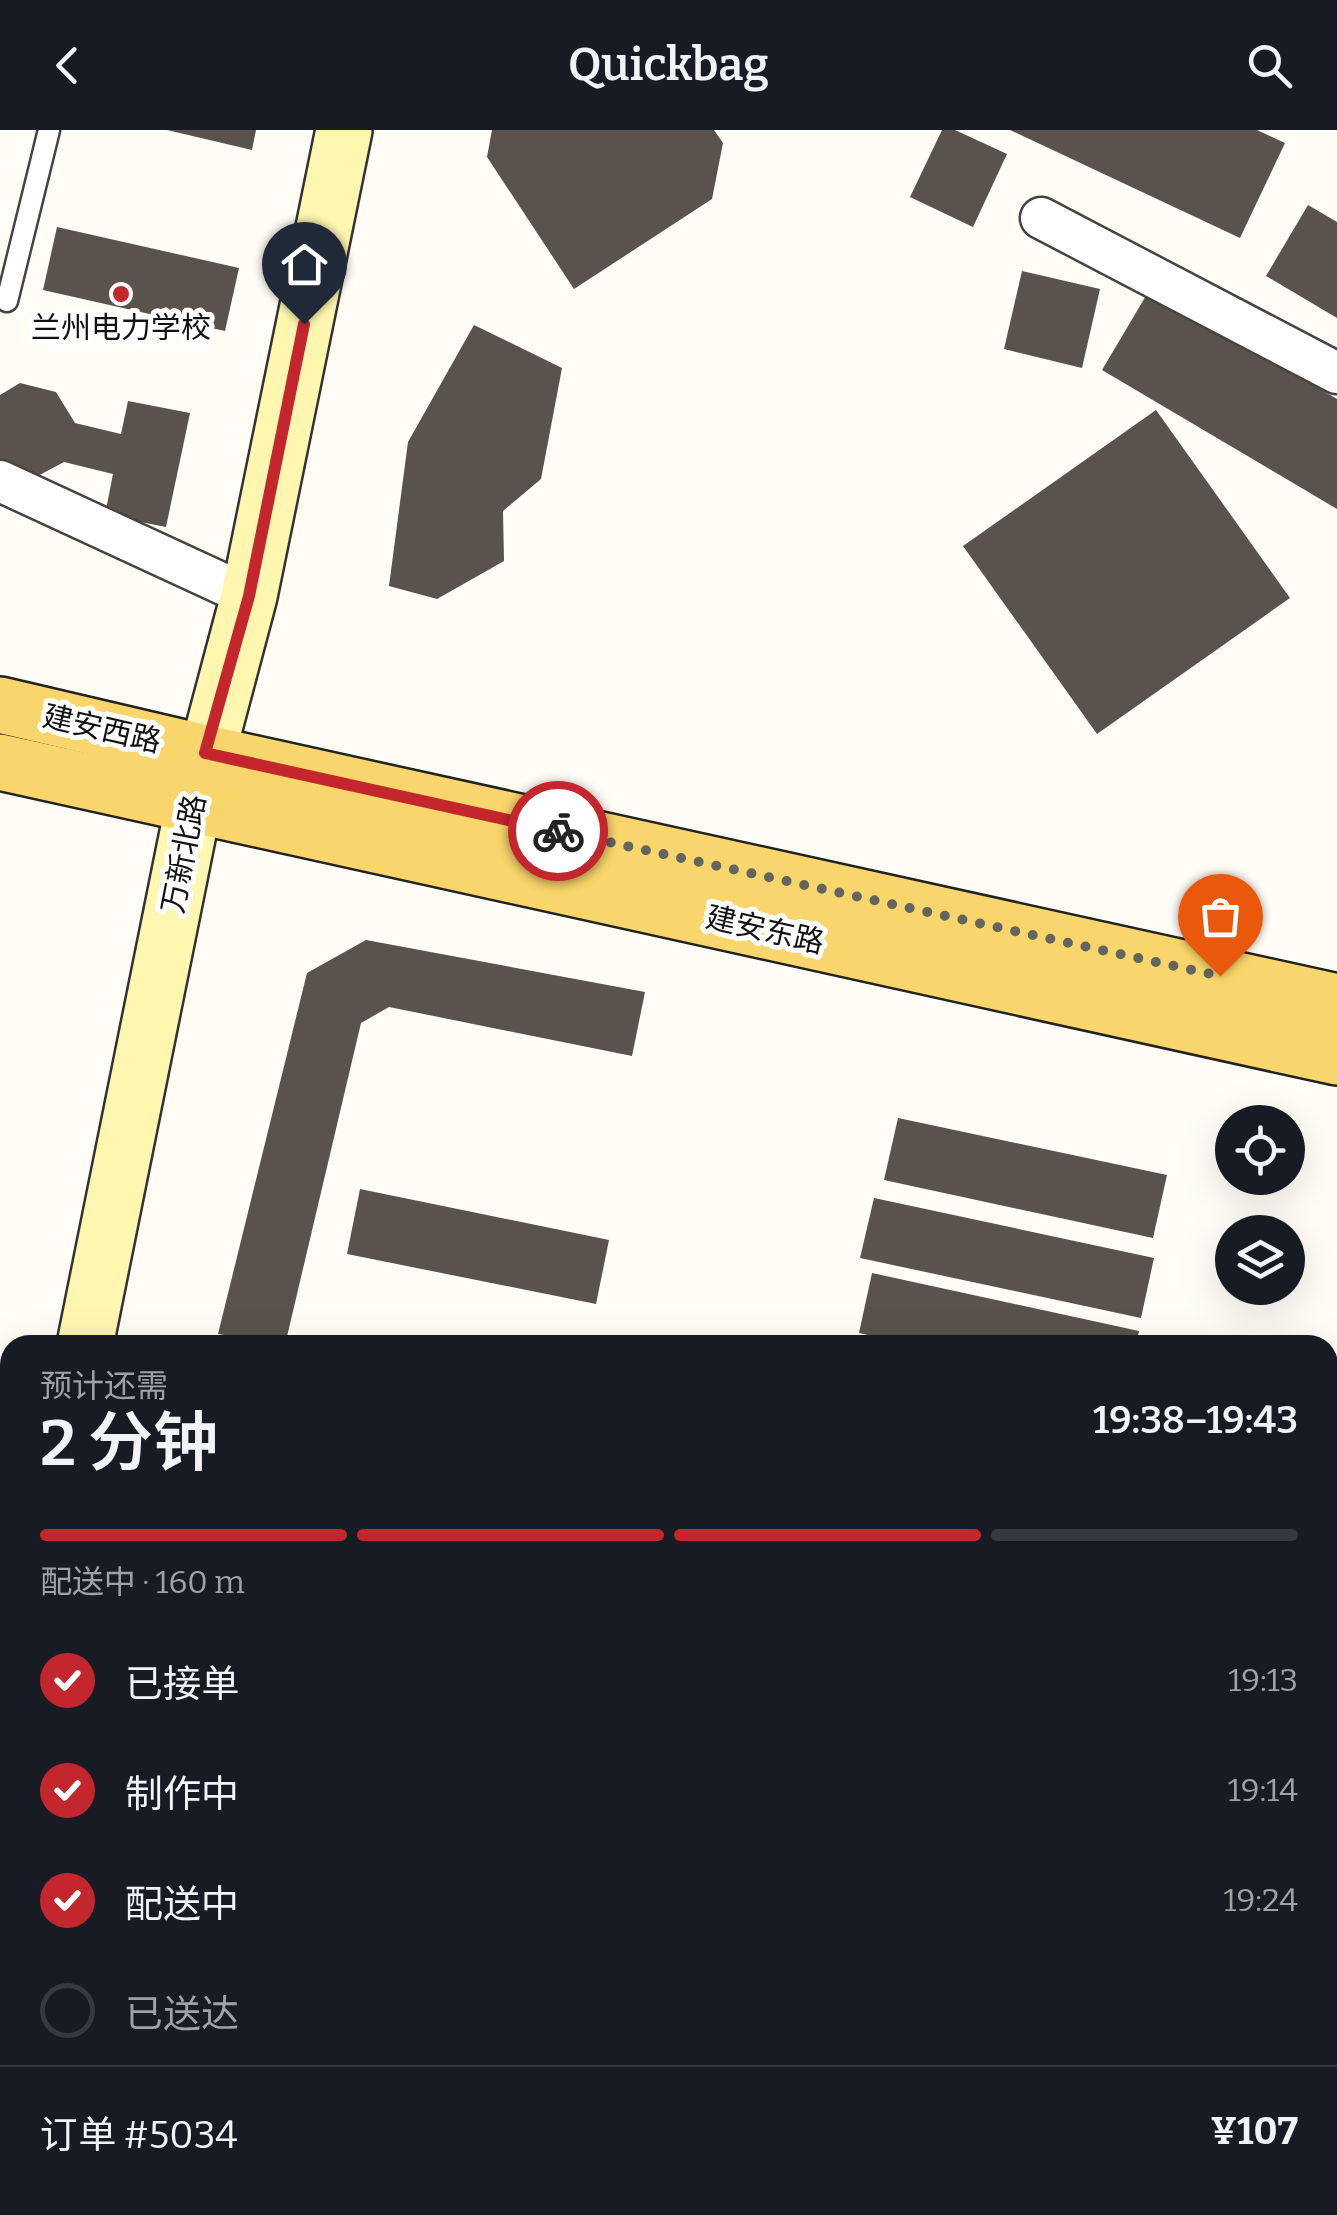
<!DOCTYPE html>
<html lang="zh">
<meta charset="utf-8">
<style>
:root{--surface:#171b24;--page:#20242c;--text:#f1f3f6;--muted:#9ea1a6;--line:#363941;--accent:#c4262e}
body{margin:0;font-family:Bitter,"Noto Sans SC",serif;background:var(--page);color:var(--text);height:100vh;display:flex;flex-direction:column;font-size:38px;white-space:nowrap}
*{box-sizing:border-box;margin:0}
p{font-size:32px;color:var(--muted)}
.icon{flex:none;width:55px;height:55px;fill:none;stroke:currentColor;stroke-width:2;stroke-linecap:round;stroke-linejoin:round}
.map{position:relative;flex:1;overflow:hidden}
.details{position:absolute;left:0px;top:1205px;width:1338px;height:880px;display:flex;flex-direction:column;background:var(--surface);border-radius:30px 30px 0 0;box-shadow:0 10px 40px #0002}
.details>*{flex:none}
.buttons{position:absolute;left:1215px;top:975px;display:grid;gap:20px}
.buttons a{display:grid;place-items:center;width:90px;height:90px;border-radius:50%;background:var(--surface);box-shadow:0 10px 40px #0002;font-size:50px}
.pin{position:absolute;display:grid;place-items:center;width:85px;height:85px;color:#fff;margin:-102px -42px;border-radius:50% 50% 50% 0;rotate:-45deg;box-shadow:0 0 10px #0007}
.pin .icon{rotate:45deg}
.courier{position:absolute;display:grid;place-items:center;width:100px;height:100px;margin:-50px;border:8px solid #c4262e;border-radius:50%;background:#fff;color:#222;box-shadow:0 2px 12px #0007}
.headline em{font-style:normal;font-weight:600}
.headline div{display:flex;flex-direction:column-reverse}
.headline{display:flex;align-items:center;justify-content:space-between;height:170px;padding:0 40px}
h1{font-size:65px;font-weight:600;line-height:75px}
.bar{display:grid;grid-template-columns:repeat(4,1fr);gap:15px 10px;align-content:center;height:120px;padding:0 40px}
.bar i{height:12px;border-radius:8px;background:var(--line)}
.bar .selected{background:var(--accent)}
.bar p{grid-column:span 4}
.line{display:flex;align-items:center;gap:25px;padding:0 40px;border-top:2px solid var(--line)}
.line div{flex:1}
ol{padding:0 40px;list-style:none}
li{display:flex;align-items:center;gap:30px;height:110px}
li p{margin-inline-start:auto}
li .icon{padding:10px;border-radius:50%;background:var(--accent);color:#fff;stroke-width:4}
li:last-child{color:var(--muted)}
li i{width:55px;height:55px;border:5px solid var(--line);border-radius:50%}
header{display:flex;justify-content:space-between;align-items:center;height:130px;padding:0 40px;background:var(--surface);font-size:45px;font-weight:600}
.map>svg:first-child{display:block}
</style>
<header><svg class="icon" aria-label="back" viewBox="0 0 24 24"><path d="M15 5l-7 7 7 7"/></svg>Quickbag<svg class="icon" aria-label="search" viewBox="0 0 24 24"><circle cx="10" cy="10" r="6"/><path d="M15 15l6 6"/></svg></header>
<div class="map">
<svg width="1337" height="2085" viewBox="0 0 1337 2085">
<rect width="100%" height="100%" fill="#fffdf5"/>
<g fill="#5a524d">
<polygon points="167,0 256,0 252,20"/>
<polygon points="492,0 714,0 723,13 712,69 574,159 487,27"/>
<polygon points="942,0 955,0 1007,24 973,97 910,67"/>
<polygon points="1010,0 1257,0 1285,13 1240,108"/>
<polygon points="1308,75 1337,92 1337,188 1266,146"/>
<polygon points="57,97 239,138 225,201 43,160"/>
<polygon points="1022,141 1100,159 1082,238 1004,219"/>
<polygon points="1150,159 1337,269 1337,379 1102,240"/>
<polygon points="474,195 562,238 541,349 503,381 504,431 437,469 389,456 408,312"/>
<polygon points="20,253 56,262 75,293 121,304 128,271 190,283 166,397 105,385 113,344 64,332 32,349 0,340 0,265"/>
<polygon points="1156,280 1290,468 1097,604 963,416"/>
<polygon points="366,810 645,862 632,926 389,877 361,893 285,1215 218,1204 307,843"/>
<polygon points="898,988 1167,1045 1153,1108 884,1050"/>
<polygon points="360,1059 609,1110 596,1174 347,1124"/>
<polygon points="874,1068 1154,1128 1141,1188 860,1128"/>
<polygon points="872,1143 1139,1201 1136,1215 912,1215 859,1203"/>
<polygon points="1328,1661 1337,1663 1337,1713 1328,1711"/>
<polygon points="771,2075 1069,2075 1108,2083 809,2085"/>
</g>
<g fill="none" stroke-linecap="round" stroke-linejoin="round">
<defs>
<polyline id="lane" points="7,171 49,0"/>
<g id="street">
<polyline points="1041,88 1337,243"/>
<polyline points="0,351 249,466"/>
<polyline points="1328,1607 1337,1609"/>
<polyline points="1328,1772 1337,1774"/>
<polyline points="0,1973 10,1975"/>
<polyline points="525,2075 576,2085"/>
<polyline points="389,2085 391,2075"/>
<polyline points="744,2085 747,2075"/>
<polyline points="1229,2085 1231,2075"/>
</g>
<g id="secondary">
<polyline points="85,1215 194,673 249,466 344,0"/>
<polyline points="0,1638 10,1588"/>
</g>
<g id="primary">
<polyline points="0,575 205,623 1337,872"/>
<polyline points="0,632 1337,927"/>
</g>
</defs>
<use href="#lane" stroke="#444" stroke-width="25"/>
<use href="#street" stroke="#444" stroke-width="45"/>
<use href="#secondary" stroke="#333" stroke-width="60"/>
<use href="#primary" stroke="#222" stroke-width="60"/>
<use href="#lane" stroke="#fff" stroke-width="20"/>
<use href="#street" stroke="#fff" stroke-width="40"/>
<use href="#secondary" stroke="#fff6b0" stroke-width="55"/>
<use href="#primary" stroke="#f9d66b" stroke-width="55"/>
</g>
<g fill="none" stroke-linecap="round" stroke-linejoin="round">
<polyline stroke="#646461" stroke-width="10" stroke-dasharray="0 18" points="558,701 1220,846"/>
<polyline stroke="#c4262e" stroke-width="12" points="304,194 249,466 205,623 558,701"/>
</g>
<circle fill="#c4262e" stroke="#fff" stroke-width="4" cx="121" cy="164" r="10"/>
<g text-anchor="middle" stroke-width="10" stroke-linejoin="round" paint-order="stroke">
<g font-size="30" fill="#111" stroke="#fff">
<text x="121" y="208">兰州电力学校</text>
</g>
<g font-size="30" fill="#111" stroke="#fff">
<text transform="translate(102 599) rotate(13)" y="10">建安西路</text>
<text transform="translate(184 724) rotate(-79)" y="10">万新北路</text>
<text transform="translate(765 800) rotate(13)" y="10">建安东路</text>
</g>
</g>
</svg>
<div class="buttons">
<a><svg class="icon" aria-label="locate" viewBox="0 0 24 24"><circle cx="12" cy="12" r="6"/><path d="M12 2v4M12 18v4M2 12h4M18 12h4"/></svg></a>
<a><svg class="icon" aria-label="layers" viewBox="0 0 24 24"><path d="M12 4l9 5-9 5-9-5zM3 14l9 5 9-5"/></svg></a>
</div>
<div class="pin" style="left:1220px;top:846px;background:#ea580c"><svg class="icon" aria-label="bag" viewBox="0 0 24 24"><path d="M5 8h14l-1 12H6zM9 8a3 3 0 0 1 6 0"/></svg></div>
<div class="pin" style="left:304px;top:194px;background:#1f2937"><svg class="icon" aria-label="home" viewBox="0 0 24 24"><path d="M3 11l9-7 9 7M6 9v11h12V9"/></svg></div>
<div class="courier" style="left:558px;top:701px"><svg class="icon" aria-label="bike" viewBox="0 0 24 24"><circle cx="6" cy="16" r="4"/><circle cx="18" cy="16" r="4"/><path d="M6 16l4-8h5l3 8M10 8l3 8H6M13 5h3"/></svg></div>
<section class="details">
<div class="headline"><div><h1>2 分钟</h1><p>预计还需</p></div><em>19:38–19:43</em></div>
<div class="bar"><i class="selected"></i><i class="selected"></i><i class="selected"></i><i></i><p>配送中 · 160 m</p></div>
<ol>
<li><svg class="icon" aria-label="check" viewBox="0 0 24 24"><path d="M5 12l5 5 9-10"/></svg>已接单<p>19:13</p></li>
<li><svg class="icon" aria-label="check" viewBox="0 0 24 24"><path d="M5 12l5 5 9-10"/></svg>制作中<p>19:14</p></li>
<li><svg class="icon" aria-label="check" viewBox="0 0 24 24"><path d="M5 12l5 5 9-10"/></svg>配送中<p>19:24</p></li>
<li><i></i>已送达</li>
</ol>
<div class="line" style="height:130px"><div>订单 #5034</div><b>¥107</b></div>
</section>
</div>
